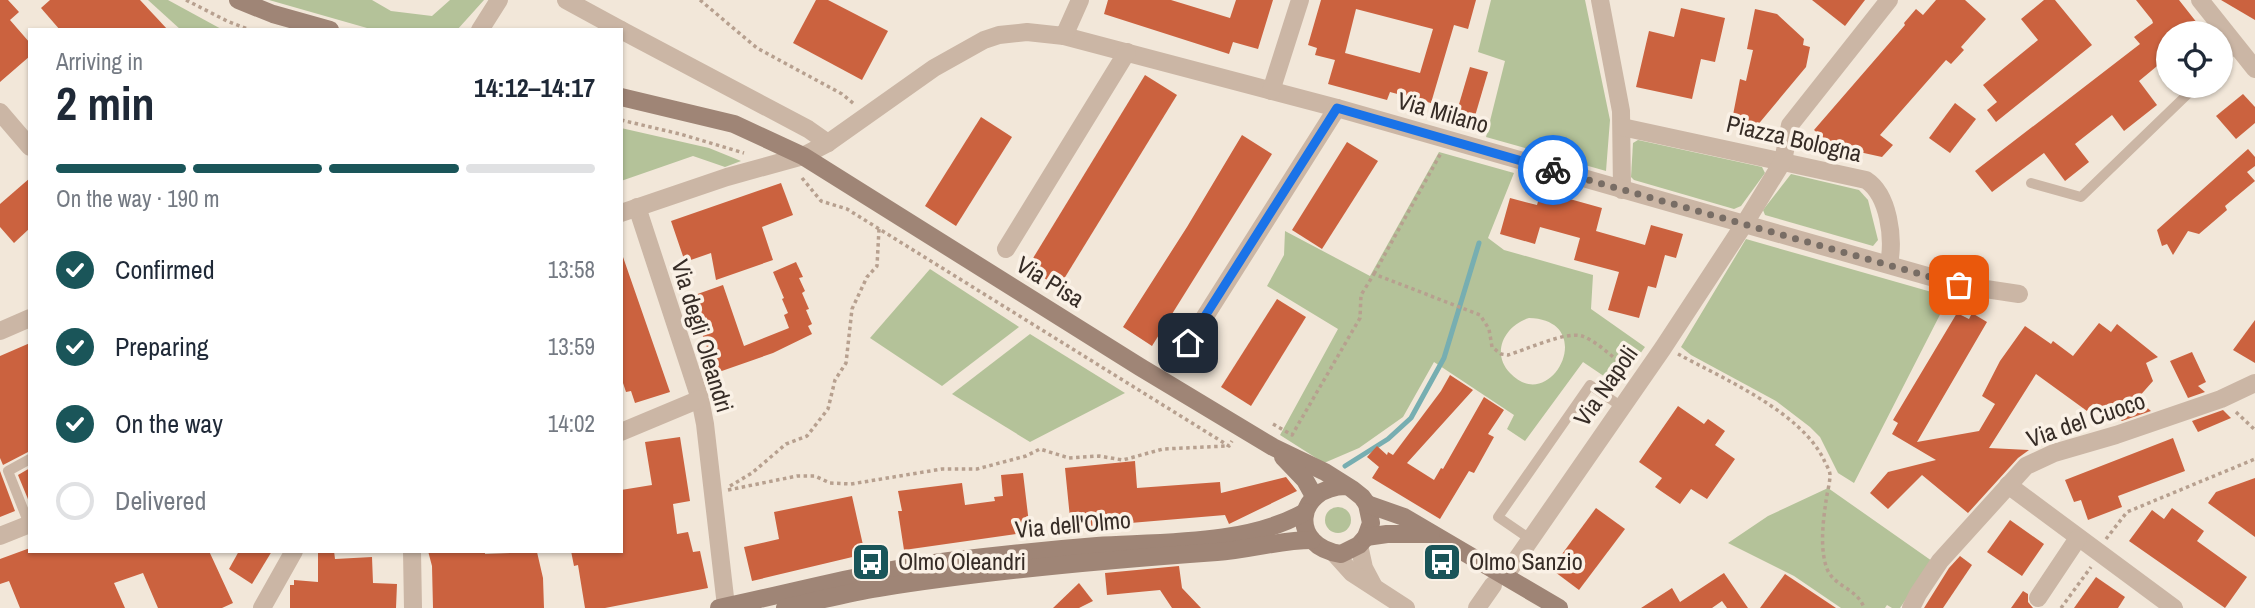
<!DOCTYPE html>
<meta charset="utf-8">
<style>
:root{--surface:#fff;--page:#f6f6f7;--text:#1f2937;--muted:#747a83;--line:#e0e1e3;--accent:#1a5559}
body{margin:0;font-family:"Archivo Narrow",sans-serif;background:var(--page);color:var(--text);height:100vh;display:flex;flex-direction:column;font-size:26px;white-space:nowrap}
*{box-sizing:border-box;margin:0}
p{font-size:23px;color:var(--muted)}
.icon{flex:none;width:38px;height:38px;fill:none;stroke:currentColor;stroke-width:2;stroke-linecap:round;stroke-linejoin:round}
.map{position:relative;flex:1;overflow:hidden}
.sheet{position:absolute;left:28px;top:28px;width:595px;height:525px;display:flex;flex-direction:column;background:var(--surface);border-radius:0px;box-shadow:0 2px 5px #0004}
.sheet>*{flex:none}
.fabs{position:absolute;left:2156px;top:21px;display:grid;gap:14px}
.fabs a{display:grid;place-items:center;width:77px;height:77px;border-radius:50%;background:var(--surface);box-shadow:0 2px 5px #0004;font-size:35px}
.pin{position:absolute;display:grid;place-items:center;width:60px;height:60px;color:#fff;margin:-30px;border-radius:14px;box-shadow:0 4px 10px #0006}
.courier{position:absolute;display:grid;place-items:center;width:70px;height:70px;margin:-35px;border:5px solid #1a73e8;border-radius:50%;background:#fff;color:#222;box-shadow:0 2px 9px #0007}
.head em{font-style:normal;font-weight:700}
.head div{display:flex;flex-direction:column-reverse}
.head{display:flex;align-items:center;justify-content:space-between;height:119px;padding:0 28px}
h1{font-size:46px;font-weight:700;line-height:52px}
.bar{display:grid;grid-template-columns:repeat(4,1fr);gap:10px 7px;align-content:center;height:84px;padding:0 28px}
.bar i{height:9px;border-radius:5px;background:var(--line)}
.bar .current{background:var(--accent)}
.bar p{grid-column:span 4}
ol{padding:0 28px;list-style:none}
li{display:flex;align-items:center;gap:21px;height:77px}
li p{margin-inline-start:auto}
li .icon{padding:7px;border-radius:50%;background:var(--accent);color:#fff;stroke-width:4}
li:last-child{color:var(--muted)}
li i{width:38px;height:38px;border:4px solid var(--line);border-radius:50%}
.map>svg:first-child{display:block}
</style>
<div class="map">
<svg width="2255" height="608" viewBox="0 0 2255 608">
<rect width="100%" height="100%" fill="#f2e7d9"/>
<g fill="#b4c299" fill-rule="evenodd">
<polygon points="148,0 168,0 223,30 181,30"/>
<polygon points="269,0 372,0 391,11 432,16 450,0 484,0 457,30 374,30"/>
<polygon points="1491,0 1585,0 1610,120 1606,171 1486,137 1505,61 1478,52"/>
<polygon points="621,128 709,148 741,161 725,167 693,156 621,181"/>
<polygon points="1638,140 1762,167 1765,173 1741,206 1734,209 1634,180 1631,177 1633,143"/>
<path d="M1439,152L1514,173L1488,238L1504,250L1593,275L1591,309L1645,347L1617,385L1583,362L1525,441L1507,429L1514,415L1434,362L1403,417L1359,448L1324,463L1280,435L1338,329L1267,286L1284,255L1285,231L1370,276ZM1529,318C1600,320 1551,417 1510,373C1490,352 1506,325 1529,318Z"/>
<polygon points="1791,174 1859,190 1868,200 1878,240 1873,246 1765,215 1763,210"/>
<polygon points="1746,239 1949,297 1854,483 1838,473 1820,437 1810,427 1776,401 1691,355 1681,347"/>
<polygon points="930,269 1019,327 942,386 870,338"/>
<polygon points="1030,334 1125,393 1030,442 952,394"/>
<polygon points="1828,488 1932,561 1900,608 1892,608 1887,605 1885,608 1841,608 1794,576 1728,543 1768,516"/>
<circle cx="1338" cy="520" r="13"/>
</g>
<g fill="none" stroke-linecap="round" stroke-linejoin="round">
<polyline stroke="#77aeb1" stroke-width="5" points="1345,466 1388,439 1411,418 1444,358 1479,243"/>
</g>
<g fill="#cb623f" fill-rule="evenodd">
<polygon points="0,0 8,0 19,12 10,20 30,43 30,56 0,82"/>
<polygon points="50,0 140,0 168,30 60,30 41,8"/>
<polygon points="816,0 828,0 888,31 862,80 793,43"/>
<polygon points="1108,0 1171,0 1230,18 1236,0 1273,0 1258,49 1233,42 1229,54 1104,14"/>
<path d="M1321,0H1476L1468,29L1454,25L1431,103L1390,92L1387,100L1328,84L1335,60L1315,55L1317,48L1308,45ZM1356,9L1433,29L1420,73L1345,53Z"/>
<polygon points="1812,0 1865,0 1845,26"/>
<polygon points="1936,0 1965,0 1986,19 1961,47 1964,50 1951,64 1946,60 1880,135 1893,145 1882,157 1823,144 1826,140 1814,130 1905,25 1904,23 1916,9 1923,15"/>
<polygon points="2044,0 2055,0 2092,45 1996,122 1987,110 1997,102 1983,85 2038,40 2021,19"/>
<polygon points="2136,0 2179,0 2205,33 2168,33 2168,57 2139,81 2157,105 2124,131 2112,115 2075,144 2089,162 2065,181 2044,153 1992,192 1975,171 2140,44 2134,37 2153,23 2152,20"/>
<polygon points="2221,0 2255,0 2255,20"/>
<polygon points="1681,8 1725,18 1715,62 1701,59 1692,99 1636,87 1649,31 1674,37"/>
<polygon points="1755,9 1777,14 1804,39 1803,45 1810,47 1806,67 1756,127 1732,120 1740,79 1746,81 1753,50 1747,49"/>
<polygon points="1470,67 1488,72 1475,116 1457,111"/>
<polygon points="1145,75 1177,95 1059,287 1027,268"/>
<polygon points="2243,94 2255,107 2255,123 2236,139 2216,116"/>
<polygon points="1955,103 1976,119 1950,153 1929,138"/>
<polygon points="981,117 1012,137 956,226 925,206"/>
<polygon points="1242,135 1272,154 1152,346 1123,327 1187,227"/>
<polygon points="1347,142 1378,161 1322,249 1292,230"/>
<polygon points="2248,149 2255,157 2255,166 2247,172 2255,181 2225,206 2227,210 2199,234 2188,231 2173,255 2167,244 2162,246 2157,230"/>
<polygon points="30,178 30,228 14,243 0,227 0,204"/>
<polygon points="781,183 793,215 762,227 773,260 716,280 711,253 685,262 671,221"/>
<polygon points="1541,191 1602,208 1596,231 1645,245 1651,225 1683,234 1676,258 1665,255 1656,288 1648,286 1639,318 1608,310 1619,272 1574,260 1580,238 1540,227 1535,244 1500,234 1510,198 1537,205"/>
<polygon points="623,257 670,392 635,403 631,391 626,392 621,377"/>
<polygon points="796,262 803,277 799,278 805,291 802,293 809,309 806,310 812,324 808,326 812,334 773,353 716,373 689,297 723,285 744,346 789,328 784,315 788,313 782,299 784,298 773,272"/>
<polygon points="1277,299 1306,317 1251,406 1221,387"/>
<polygon points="1957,313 1969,319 1972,313 1987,322 1917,442 1979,431 1995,404 1982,396 2000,361 2025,326 2051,344 2053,341 2073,356 2099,323 2111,332 2117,324 2158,357 2146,363 2153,381 2137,399 2151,411 2122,421 2110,410 2106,414 2093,404 2087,411 2036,374 1989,448 2029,450 2018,458 1968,513 1922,475 1888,509 1870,493 1888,472 1936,460 1892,434 1898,423 1893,420"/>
<polygon points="2255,320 2255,363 2233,350"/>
<polygon points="30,343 30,451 3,465 0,458 0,356"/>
<polygon points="2192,352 2206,382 2198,386 2205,392 2188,398 2170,361"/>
<polygon points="1450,375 1473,390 1407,463 1434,480 1441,468 1443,469 1484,397 1504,410 1488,434 1494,437 1474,473 1469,471 1440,519 1372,478 1379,467 1367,457 1377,446 1387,455 1388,452 1393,455 1441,391"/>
<polygon points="1678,406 1704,424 1708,419 1725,431 1715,445 1735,459 1707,499 1691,489 1680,504 1655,487 1662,478 1639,462"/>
<polygon points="2223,410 2231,418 2198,432 2192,421"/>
<polygon points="680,437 690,501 673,504 677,534 688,532 693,552 700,551 708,588 605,608 585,608 578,565 574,566 571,551 621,551 621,490 652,485 645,442"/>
<polygon points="2173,438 2185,471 2118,496 2122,507 2088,520 2081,500 2074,502 2065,480"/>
<polygon points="1135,461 1137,488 1220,482 1221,493 1286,477 1297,491 1229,524 1225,515 1071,528 1065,468"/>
<polygon points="30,468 30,504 18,475"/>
<polygon points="0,471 15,511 0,517"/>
<polygon points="1023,473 1030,532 904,550 898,511 902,511 898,491 962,483 965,505 995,501 994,497 1003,496 1001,475"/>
<polygon points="2255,478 2255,537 2208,503 2216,492"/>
<polygon points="852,496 865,554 752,581 744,547 779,539 774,512"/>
<polygon points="1596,508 1625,529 1579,590 1551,569"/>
<polygon points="2172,508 2204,531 2197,541 2247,577 2225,608 2129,541 2152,510 2164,519"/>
<polygon points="2010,520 2044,544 2022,576 1987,552"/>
<polygon points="30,548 30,551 209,551 233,603 222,608 158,608 143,573 114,583 125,608 20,608 9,581 0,584 0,559"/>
<polygon points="239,551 272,551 252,584 229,569"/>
<polygon points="318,551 334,551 335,559 372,557 373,583 397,584 396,608 290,608 290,585 294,585 294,580 318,582"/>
<polygon points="428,551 485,551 485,554 537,552 543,578 544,608 433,608 432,566"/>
<polygon points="1960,556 1972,565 1943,608 1924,608 1949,568"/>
<polygon points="1179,566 1182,588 1201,608 1172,608 1160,590 1107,595 1105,573"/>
<polygon points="1724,573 1748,608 1727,608 1722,601 1712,608 1641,608 1672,588 1680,602"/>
<polygon points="1785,574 1836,608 1760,608"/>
<polygon points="2096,577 2125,597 2118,608 2074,608"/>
<polygon points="1079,583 1093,601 1079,608 1053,608"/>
<polygon points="2023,591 2028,594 2028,602 2033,608 2011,608"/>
</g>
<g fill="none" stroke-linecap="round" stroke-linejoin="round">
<g stroke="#b7a08f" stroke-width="3.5" stroke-dasharray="3.5 3.5" stroke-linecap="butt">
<polyline points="186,0 227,21 250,30"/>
<polyline points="700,0 757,48 842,94 854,104"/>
<polyline points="621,120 680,134 744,153"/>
<polyline points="802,178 821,201 847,209 1229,446 1232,441"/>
<polyline points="1374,274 1441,153"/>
<path d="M1678,354C1724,379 1801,412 1824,460C1826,465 1830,470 1830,475C1830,483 1827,493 1826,501C1823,522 1820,546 1826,566C1832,587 1858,588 1864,608"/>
<polyline points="2236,412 2255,430"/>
<path d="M1273,424L1292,435L1360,318L1361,295L1374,274L1480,315L1489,329L1492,347L1501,354L1508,355C1525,350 1566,331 1582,336C1596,341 1610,355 1622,364H1633"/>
<polyline points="730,486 752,473 786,444 807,436 828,409 835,380 846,363 852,309 867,277 877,266 879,229"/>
<polyline points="728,490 797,476 815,476 830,483 851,484 942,469 977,469 1026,456 1040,449 1069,458 1099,456 1123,460 1163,449 1227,446"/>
<polyline points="2106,539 2127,512 2255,459"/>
<polyline points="2061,608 2091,567"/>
</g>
<g stroke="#cbb6a5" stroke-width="10">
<polyline points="2221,62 2237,46"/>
<polyline points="2031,183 2081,197 2196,86"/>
<polyline points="29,524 8,471 30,459"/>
<polyline points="1530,539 1498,517 1590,385 1622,407"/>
</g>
<g stroke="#cbb6a5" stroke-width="18">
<polyline points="566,0 621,30"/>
<polyline points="1600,0 1621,111 1622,190"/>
<polyline points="2200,0 2255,69"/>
<polyline points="480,30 499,0"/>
<polyline points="621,30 808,129 828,143"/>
<polyline points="1064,36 1337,108 1959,285 2019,294"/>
<polyline points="1271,91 1300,0"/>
<polyline points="0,112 30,147"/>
<path d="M1622,127L1866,180C1889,195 1894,238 1889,264"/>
<polyline points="637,207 700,399 705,424 726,606"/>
<polyline points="621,213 727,177 803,156 828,143 934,68 984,40 999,35 1027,32 1064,36 1080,0"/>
<polyline points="1006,249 1127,52"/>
<polyline points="0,331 30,318"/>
<polyline points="1175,364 1337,108"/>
<polyline points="621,432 700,399"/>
<polyline points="2008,485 2174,608"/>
<polyline points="0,536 30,524"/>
<polyline points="1359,545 1364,568 1373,585"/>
<polyline points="412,551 413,608"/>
<polyline points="1334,553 1352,573 1406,608"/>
<polyline points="1505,576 1663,348 1745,223 1783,161 1790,125 1889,0"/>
<polyline points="2038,598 2078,538"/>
<polyline points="262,608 294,551"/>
<polyline points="1477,608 1493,585"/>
<polyline points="1911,608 1918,594 1940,561 2026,466 2054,453 2116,435 2221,399 2255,383"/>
</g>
<g stroke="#9f8576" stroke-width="18">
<polyline points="238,0 273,14 330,30"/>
<path d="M621,97L734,124L803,156L1140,367L1273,447L1325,472L1352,489L1362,497L1367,504L1371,523L1366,537L1359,545L1341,554C1289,547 1294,487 1346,486"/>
<polyline points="1283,457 1305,480 1314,496"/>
<polyline points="1367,504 1404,517 1559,608"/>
<polyline points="1366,537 1387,534 1431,534"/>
<path d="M719,608C795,592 871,571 949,561C998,555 1047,550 1097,546C1162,542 1248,545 1305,512"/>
<path d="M785,608C816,601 847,593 878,588C990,570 1104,560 1217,552C1249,550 1279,540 1312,540"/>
</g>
</g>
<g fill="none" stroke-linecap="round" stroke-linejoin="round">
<polyline stroke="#786d65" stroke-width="7" stroke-dasharray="0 12.6" points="1553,170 1959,285"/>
<polyline stroke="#1a73e8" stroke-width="9" points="1188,343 1337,108 1553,170"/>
</g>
<defs>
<symbol id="bus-square" viewBox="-11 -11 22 22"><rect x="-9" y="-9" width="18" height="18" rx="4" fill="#1a5559" stroke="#faf1e6"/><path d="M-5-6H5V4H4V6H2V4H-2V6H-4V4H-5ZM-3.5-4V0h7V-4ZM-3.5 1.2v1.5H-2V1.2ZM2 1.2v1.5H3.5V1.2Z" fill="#fff"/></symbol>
</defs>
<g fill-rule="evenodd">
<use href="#bus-square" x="849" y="540" width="44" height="44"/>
<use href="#bus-square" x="1420" y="540" width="44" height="44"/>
</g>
<g text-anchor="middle" stroke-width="7" stroke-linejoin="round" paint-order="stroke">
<g font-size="24" fill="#362c26" stroke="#faf1e6">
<text transform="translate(1443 113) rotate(16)" y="8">Via Milano</text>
<text transform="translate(1794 139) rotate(13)" y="8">Piazza Bologna</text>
<text transform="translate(1050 282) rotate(32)" y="8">Via Pisa</text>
<text transform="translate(702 336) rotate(73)" y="8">Via degli Oleandri</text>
<text transform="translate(1606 386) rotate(-55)" y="8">Via Napoli</text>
<text transform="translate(2086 420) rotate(-19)" y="8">Via del Cuoco</text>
<text transform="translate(1073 525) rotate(-5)" y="8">Via dell'Olmo</text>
</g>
<g font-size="24" fill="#362c26" stroke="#faf1e6" text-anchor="start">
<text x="898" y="570">Olmo Oleandri</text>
<text x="1469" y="570">Olmo Sanzio</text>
</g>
</g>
</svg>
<div class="fabs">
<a><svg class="icon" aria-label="locate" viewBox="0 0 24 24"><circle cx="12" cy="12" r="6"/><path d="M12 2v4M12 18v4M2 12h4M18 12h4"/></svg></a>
</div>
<div class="pin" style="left:1959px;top:285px;background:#ea580c"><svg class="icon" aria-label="bag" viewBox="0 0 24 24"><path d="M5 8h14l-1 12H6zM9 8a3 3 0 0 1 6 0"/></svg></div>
<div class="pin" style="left:1188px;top:343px;background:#1f2937"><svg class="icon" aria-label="home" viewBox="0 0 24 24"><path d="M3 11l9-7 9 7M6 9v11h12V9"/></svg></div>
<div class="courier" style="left:1553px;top:170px"><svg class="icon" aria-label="bike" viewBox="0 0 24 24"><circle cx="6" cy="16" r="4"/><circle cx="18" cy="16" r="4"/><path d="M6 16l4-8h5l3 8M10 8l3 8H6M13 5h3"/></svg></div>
<section class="sheet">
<div class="head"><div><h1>2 min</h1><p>Arriving in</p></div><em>14:12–14:17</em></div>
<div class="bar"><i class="current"></i><i class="current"></i><i class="current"></i><i></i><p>On the way · 190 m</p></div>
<ol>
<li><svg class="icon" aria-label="check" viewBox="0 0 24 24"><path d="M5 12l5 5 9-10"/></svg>Confirmed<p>13:58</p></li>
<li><svg class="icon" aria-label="check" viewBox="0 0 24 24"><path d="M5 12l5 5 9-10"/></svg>Preparing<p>13:59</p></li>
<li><svg class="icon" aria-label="check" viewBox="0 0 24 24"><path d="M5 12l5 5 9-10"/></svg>On the way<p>14:02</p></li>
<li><i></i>Delivered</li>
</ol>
</section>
</div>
